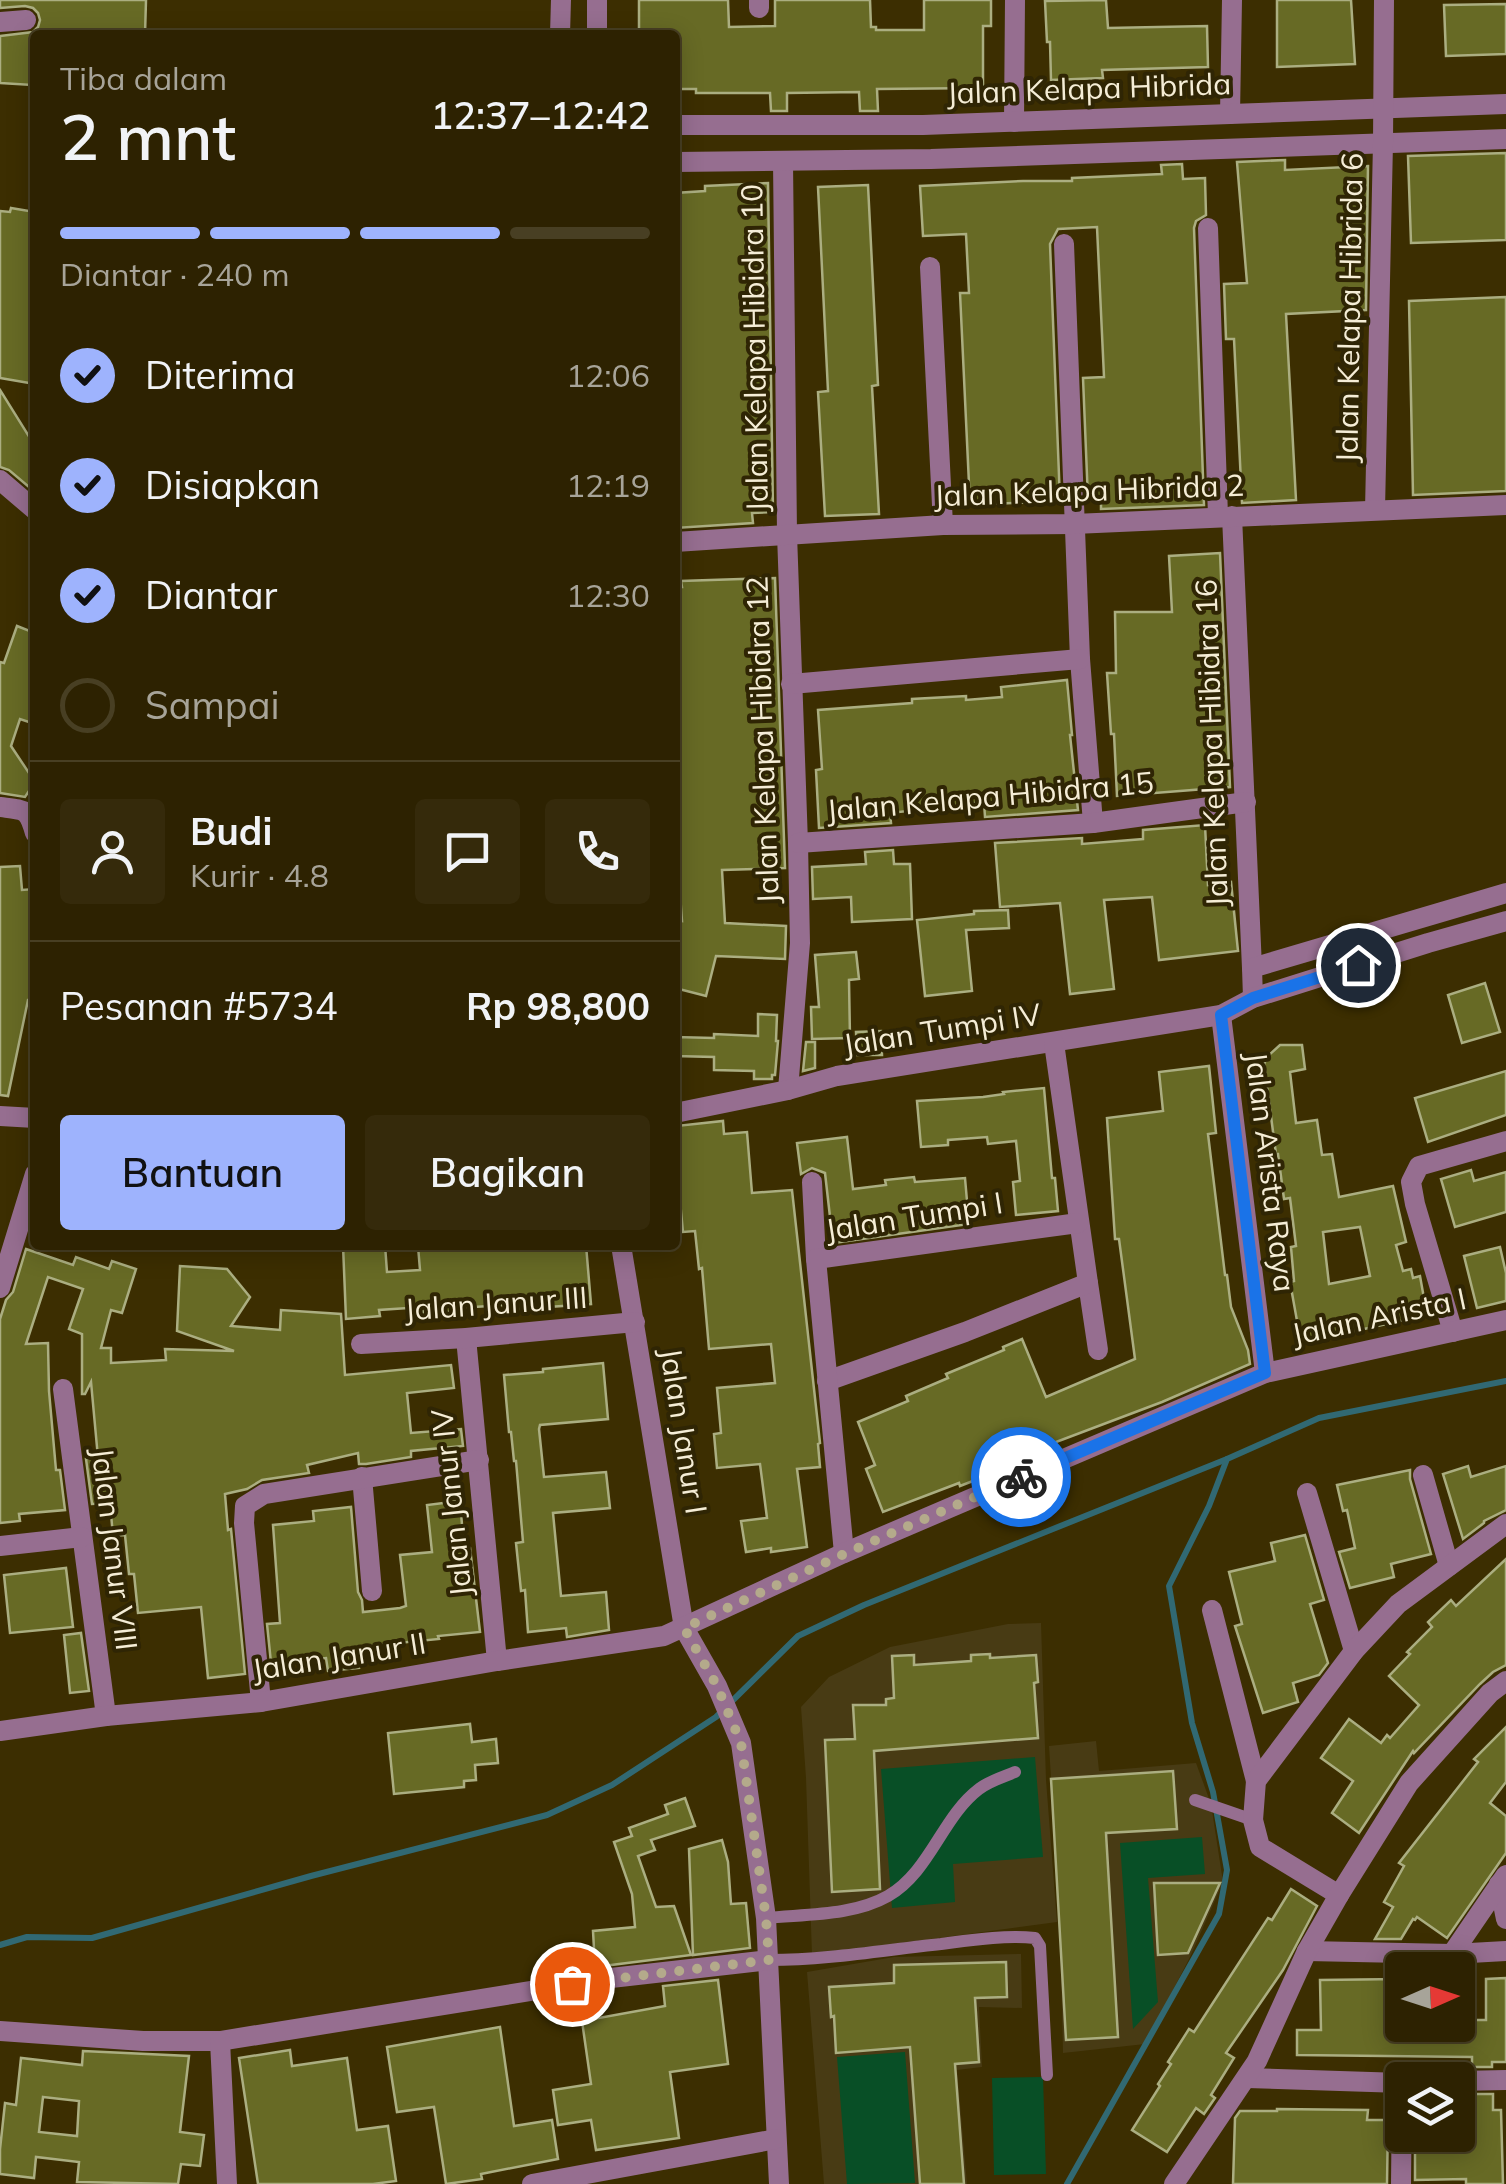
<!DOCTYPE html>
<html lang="id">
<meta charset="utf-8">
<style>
:root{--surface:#2d2201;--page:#352a0b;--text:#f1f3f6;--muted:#a7a499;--line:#483f23;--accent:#9eb3fd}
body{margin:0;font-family:Mulish,sans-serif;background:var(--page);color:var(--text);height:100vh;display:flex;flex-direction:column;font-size:38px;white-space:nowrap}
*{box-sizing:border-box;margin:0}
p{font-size:32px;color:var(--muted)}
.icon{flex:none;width:55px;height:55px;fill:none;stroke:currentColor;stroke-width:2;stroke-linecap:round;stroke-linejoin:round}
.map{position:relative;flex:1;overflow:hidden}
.details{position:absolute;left:30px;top:30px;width:650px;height:1220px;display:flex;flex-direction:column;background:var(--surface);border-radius:10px;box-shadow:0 5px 25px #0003,0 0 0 2px var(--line)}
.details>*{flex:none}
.needle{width:65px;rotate:87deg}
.controls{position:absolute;left:1385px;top:1952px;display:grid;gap:20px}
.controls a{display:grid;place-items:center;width:90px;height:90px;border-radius:10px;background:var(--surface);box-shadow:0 5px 25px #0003,0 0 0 2px var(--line);font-size:50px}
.pin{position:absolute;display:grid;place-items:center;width:85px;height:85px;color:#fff;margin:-42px;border:5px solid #fff;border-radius:50%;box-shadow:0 2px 10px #0007}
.courier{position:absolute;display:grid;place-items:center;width:100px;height:100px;margin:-50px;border:8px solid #1a73e8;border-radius:50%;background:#fff;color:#222;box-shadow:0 2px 12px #0007}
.summary em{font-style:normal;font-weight:600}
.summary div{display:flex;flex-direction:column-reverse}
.summary{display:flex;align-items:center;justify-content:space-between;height:170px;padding:0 30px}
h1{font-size:65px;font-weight:600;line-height:75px}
.bar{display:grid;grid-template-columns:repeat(4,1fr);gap:15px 10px;align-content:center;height:120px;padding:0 30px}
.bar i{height:12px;border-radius:8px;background:var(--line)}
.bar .active{background:var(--accent)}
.bar p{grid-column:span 4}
.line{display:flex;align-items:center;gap:25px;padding:0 30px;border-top:2px solid var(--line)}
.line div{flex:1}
.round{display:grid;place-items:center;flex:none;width:105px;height:105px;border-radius:10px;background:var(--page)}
ol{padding:0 30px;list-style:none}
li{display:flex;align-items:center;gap:30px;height:110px}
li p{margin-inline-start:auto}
li .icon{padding:10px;border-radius:50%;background:var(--accent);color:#111;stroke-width:4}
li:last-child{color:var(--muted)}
li i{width:55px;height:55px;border:5px solid var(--line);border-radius:50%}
.button{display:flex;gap:20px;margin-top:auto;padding:20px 30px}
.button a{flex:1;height:115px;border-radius:10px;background:var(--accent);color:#111;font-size:40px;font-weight:600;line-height:115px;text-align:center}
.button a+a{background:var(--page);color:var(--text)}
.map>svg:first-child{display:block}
</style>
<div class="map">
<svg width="1506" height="2184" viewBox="0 0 1506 2184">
<rect width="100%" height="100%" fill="#3c2e01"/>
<g fill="#483b14">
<polygon points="1041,1623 1046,1780 1057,1922 812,1955 806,1778 801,1707 829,1677 890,1647 1008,1624"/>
<polygon points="1096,1741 1099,1771 1196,1763 1211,1804 1223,1882 1190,1957 1145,2044 1063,2053 1060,1920 1049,1746"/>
<polygon points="1021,1954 1022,2008 979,2007 982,2067 957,2070 967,2184 824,2184 807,1972 894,1957"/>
</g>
<g fill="#084f26">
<polygon points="1035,1757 1043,1857 953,1864 955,1902 892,1908 881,1769"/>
<polygon points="1202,1837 1205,1874 1148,1878 1158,2002 1133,2029 1120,1843"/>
<polygon points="905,2052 915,2183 847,2184 837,2057"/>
<polygon points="1043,2077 1046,2174 994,2175 992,2078"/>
</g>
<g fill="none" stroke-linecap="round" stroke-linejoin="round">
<g stroke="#316973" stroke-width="6">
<polyline points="0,1945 27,1937 92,1938 311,1876 547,1815 612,1785 716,1717 798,1636 864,1605 1227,1459"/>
<polyline points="1067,2184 1219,1914 1227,1870 1213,1792 1192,1723 1169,1586 1209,1506 1227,1459 1319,1418 1506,1381"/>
</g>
</g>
<g fill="#676a25" stroke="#abae81" stroke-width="2.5" fill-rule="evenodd">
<polygon points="0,0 146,0 145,35 35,35 32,85 0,83 0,36 33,32 38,27 40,20 38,13 33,8 25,6 0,8"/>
<polygon points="639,0 728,0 729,27 775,26 775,0 870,0 871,27 876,27 876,30 924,30 924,0 991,0 991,26 983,26 983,88 877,89 878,111 860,111 859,92 787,93 787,111 771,111 770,93 696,93 696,89 675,89 675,35 639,35"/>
<polygon points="1106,0 1108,28 1207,26 1208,67 1102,70 1103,78 1051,80 1050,42 1047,42 1045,1"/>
<polygon points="1277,0 1351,0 1355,64 1277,67"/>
<polygon points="1506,4 1506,54 1446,56 1444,5"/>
<polygon points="1506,153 1506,240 1411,243 1408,156"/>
<polygon points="1285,160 1285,170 1368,166 1366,310 1286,314 1296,500 1242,503 1234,339 1226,339 1224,284 1247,283 1237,162"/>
<polygon points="1182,164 1183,179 1205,178 1206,215 1196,221 1194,228 1204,505 1101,509 1101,500 1088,500 1083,378 1104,377 1097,227 1058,229 1050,244 1060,501 970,505 960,293 969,293 966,234 923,236 920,186 1023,181 1072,181 1072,178 1162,174 1161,165"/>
<polygon points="768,183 773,512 752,513 753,523 675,528 675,193 705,191 705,186"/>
<polygon points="868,185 878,385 872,386 879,514 825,516 818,392 828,391 818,187"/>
<polygon points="11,208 35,212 35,384 0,378 0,211 10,212"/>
<polygon points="1506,297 1506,491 1413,495 1409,301"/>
<polygon points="0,390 35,446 35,492 9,470 0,467"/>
<polygon points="1220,553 1230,787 1117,796 1114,734 1111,734 1107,673 1116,673 1115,612 1172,612 1169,556"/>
<polygon points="775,578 785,868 722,870 725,923 786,926 785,959 716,956 706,996 675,988 675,920 682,921 678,867 675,868 675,587 682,587 681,581"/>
<polygon points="17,626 35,633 35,724 20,719 11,746 35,782 25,797 0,793 0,662 4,663"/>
<polygon points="1067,680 1072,735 1070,735 1078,810 985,817 984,802 890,813 891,823 819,828 816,770 822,769 818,710 912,703 912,699 966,696 966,700 1002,697 1001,687"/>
<polygon points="1205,825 1208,885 1231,882 1238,951 1159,960 1152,897 1104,900 1114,989 1070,994 1060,903 1000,907 995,843 1082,838 1082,844 1143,839 1143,830"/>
<polygon points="893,850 894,864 910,864 912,919 852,922 851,897 813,899 812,867 866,864 865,852"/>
<polygon points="20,866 22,890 35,889 35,1000 28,1000 8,1096 0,1095 0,867"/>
<polygon points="1008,910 1009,928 966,930 972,991 925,996 917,920 974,914 974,911"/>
<polygon points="856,952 859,979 849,980 850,1038 812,1039 811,1007 819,1007 815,955"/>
<polygon points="1485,983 1500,1032 1462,1043 1448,995"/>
<polygon points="758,1014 777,1015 776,1041 778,1041 775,1075 772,1075 772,1079 754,1079 754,1071 714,1070 714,1057 675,1056 675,1037 714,1038 714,1034 758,1036"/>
<polygon points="881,1031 882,1055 857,1055 856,1032"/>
<polygon points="806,1042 815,1042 815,1068 803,1071"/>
<path d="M1280,1045H1302L1305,1069L1290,1072L1296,1123L1317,1120L1322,1155L1332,1154L1339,1197L1393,1186L1406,1242L1396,1245L1403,1271L1411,1269L1413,1278L1420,1276L1427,1315L1301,1343L1290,1282L1294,1281L1291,1247L1296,1246L1290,1198L1284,1199L1278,1154H1276L1264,1064L1268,1056ZM1360,1227L1370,1276L1329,1284L1323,1232Z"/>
<polygon points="1209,1066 1216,1133 1208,1134 1225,1275 1227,1275 1231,1307 1248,1350 1250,1364 1162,1402 998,1464 1001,1470 960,1486 959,1483 883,1512 866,1469 875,1465 858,1422 908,1401 906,1396 948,1378 946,1374 1004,1350 1003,1347 1022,1339 1046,1397 1135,1359 1119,1239 1115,1239 1107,1118 1163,1111 1159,1072"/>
<polygon points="1506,1071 1506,1115 1428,1142 1415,1098"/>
<polygon points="1044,1088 1052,1178 1055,1178 1058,1211 1016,1215 1013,1182 1020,1181 1016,1141 988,1144 987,1137 948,1140 948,1145 921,1147 917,1101 983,1097 1004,1094 1003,1092"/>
<polygon points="723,1121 724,1134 747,1132 752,1193 792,1190 820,1443 818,1444 820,1467 797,1469 807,1547 771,1552 771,1548 746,1552 741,1521 767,1518 760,1464 717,1468 714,1434 721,1433 717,1388 775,1383 771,1344 709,1349 702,1268 699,1269 695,1231 683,1232 677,1170 680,1170 676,1126"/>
<polygon points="847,1137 853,1189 886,1185 885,1180 914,1177 915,1182 965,1178 969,1224 833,1243 825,1173 812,1168 801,1174 797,1143"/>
<polygon points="1471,1170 1474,1181 1506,1172 1506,1212 1455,1227 1441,1179"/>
<polygon points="343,1245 385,1245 387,1272 420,1270 418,1246 586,1245 591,1304 504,1310 504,1305 459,1308 459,1311 423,1314 423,1307 379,1310 380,1316 346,1319"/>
<polygon points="1500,1247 1506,1273 1506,1301 1477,1308 1464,1256"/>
<polygon points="26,1249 73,1265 76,1257 109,1269 112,1261 136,1269 122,1313 111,1310 101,1348 111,1348 111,1363 166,1360 165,1349 234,1351 177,1331 180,1266 227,1269 250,1297 231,1326 280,1330 281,1310 341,1314 345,1375 451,1365 454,1388 407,1393 411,1433 461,1429 463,1446 411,1451 411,1457 366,1464 359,1464 358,1453 307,1465 309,1473 262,1480 247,1489 225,1494 228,1530 231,1529 245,1674 208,1678 201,1607 138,1613 134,1574 129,1574 125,1535 113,1536 110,1503 92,1504 86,1459 98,1458 91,1382 85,1394 82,1394 82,1334 69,1329 83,1289 48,1277 26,1344 48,1343 49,1391 56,1470 60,1470 65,1510 19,1514 20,1521 0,1523 0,1319 6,1300 13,1292"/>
<polygon points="603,1363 608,1419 540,1425 539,1429 544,1477 606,1472 610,1508 553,1513 561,1596 606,1592 609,1630 567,1637 566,1628 528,1632 525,1590 521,1591 516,1543 523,1542 516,1461 514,1461 511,1432 509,1432 504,1375 543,1372 543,1369"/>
<polygon points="1468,1466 1471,1477 1506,1466 1506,1510 1484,1521 1484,1523 1463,1539 1443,1474"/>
<polygon points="1410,1470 1410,1479 1431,1554 1391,1564 1394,1577 1350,1588 1339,1552 1355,1548 1347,1510 1343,1511 1337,1485"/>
<polygon points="460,1501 464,1548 470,1548 480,1632 438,1636 439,1639 357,1647 359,1668 328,1671 326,1658 271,1663 267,1624 280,1623 273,1525 314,1521 313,1511 351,1507 358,1592 362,1600 363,1612 400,1608 406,1606 400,1555 432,1552 427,1505"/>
<polygon points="1305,1535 1324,1600 1310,1604 1328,1663 1319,1675 1293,1683 1298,1702 1263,1713 1235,1626 1242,1624 1229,1572 1275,1561 1271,1543"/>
<polygon points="1506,1559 1506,1665 1493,1672 1480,1684 1414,1753 1413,1751 1359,1833 1332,1813 1353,1781 1321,1758 1349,1719 1381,1743 1387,1735 1390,1738 1419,1705 1389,1676 1410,1654 1407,1652 1432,1627 1428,1622 1451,1600 1456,1606"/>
<polygon points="66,1568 73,1627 10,1633 4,1575"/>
<polygon points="81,1633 89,1691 70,1693 64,1635"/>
<polygon points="990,1654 990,1658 1036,1655 1038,1682 1034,1683 1038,1738 874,1751 880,1889 832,1892 825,1740 855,1739 853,1705 886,1705 886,1699 894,1698 892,1656 914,1655 914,1665 971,1661 971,1655"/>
<polygon points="470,1724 472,1742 496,1739 498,1763 475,1765 476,1780 464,1781 464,1787 394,1794 388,1733"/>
<polygon points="1506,1727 1506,1782 1490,1803 1506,1816 1506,1853 1447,1938 1417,1917 1415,1920 1413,1919 1401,1939 1375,1939 1393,1907 1384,1902 1404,1866 1399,1863 1478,1762 1474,1759"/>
<polygon points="1173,1771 1177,1829 1106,1833 1118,2037 1066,2040 1051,1779"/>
<polygon points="685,1798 695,1826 651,1840 655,1850 638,1856 656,1907 674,1906 691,1955 595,1967 593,1931 635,1927 632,1894 614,1842 632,1836 629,1828 668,1814 665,1805"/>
<polygon points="722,1840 728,1862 731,1904 746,1903 750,1948 693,1955 689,1849"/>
<polygon points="1154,1883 1220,1883 1188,1953 1158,1955"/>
<polygon points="1291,1889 1317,1906 1283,1970 1226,2053 1234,2058 1211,2095 1215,2098 1204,2114 1196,2108 1167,2152 1132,2130 1160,2086 1158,2084 1171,2064 1168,2062 1189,2029 1194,2032 1268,1918 1272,1920"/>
<polygon points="1006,1962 1007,1997 975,1998 979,2062 955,2064 964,2184 920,2184 910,2047 836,2053 834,2016 831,2017 829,1987 894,1983 894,1965"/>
<polygon points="1506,1978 1506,2062 1492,2062 1492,2067 1472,2067 1472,2057 1297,2055 1297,2030 1321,2030 1320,1980 1400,1979 1402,2025 1458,2025 1458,2020 1486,2020 1486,1979"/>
<polygon points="718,1980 728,2064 670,2072 679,2138 596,2150 591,2120 558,2125 553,2090 591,2084 582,2021 665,2006 663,1986"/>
<polygon points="500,2027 514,2126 552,2120 558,2159 481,2174 482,2179 446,2184 434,2107 397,2112 387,2047"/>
<polygon points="290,2050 292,2066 347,2058 357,2130 388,2126 396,2181 373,2184 258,2184 239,2058"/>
<path d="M83,2051L189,2056L180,2132L204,2135L200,2166L181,2164L178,2184L77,2182L79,2162L36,2157L34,2178L0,2174V2149L5,2103L16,2105L21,2058L82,2065ZM43,2097L79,2101L77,2136L39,2132Z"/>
<polygon points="1472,2094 1493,2094 1493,2110 1501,2110 1503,2184 1466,2184 1466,2179 1415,2180 1415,2147 1462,2147 1461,2110 1472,2110"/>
<polygon points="1277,2109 1368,2110 1367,2120 1388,2120 1387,2184 1233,2184 1235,2118 1240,2111 1277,2111"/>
</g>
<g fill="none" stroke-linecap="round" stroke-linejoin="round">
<g stroke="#966e90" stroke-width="12">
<polyline points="1195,1800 1253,1820"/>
<path d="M766,1918C805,1914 853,1916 888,1896C930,1872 942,1817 979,1789C989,1781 1003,1777 1015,1772"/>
<path d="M769,1960C827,1960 884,1950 941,1944C972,1940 1004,1935 1035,1938L1040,1946L1047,2075"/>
</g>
<g stroke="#966e90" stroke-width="20">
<polyline points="759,0 759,8"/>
<polyline points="0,22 26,20"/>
<polyline points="560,35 561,0"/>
<polyline points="597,35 597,0"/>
<polyline points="1230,114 1232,0"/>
<polyline points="1014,122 1015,0"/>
<polyline points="675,125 923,125 1506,104"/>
<polyline points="783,161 787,534 798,843 800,943 788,1090"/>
<polyline points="675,162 931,159 1506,139"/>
<polyline points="1208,228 1218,516"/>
<polyline points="1064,244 1080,659 1093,823"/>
<polyline points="930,267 943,525"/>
<polyline points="0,480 35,510"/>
<polyline points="1375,510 1383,143 1384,0"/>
<polyline points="1232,516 1252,968"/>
<polyline points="675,542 943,525 1074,524 1506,505"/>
<polyline points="791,684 1080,659"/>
<path d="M0,807C25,810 28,808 35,833"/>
<polyline points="798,843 1093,823 1246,802"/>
<polyline points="1253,998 1252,968 1506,893"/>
<polyline points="1221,1015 1265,1373"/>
<polyline points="675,1113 788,1090 837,1076 1221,1015 1253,998 1428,943 1506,921"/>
<polyline points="0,1116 35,1118"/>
<polyline points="812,1182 816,1259"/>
<polyline points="621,1245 684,1628 717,1686 741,1743 766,1918 779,2184"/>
<polyline points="1088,1283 1098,1350"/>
<polyline points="0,1288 35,1174"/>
<polyline points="1453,1332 1415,1204 1411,1182 1419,1166 1506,1141"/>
<polyline points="466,1338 497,1661"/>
<polyline points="361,1344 466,1338 635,1322"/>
<polyline points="827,1381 965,1332 1088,1283 1054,1043"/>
<polyline points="63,1389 106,1716"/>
<polyline points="1423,1475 1449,1566"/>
<polyline points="362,1477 372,1591"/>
<polyline points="1307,1493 1354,1651"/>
<polyline points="0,1546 82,1537"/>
<polyline points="844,1553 816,1259 1078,1223"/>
<polyline points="1212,1610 1256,1781"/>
<polyline points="261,1702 244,1523 245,1506 264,1494 479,1460"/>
<polyline points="0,1731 106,1716 261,1702 497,1661 664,1636 844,1553 1265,1373 1506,1320"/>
<polyline points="1499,1884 1506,1919"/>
<polyline points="1339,1895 1260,1847 1253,1820 1256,1781 1354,1651 1398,1604 1506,1524"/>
<polyline points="1307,1951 1452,1954 1506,1951"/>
<polyline points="1452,1954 1506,1875"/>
<polyline points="0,2031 143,2041 220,2041 611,1978 769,1960"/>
<polyline points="220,2041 227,2184"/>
<polyline points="1247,2078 1402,2083"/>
<polyline points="1458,2081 1506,2080"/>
<polyline points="532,2184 776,2139"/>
<polyline points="1174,2184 1257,2061 1307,1951 1339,1895 1409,1783 1490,1693 1506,1681"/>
<polyline points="1401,2184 1402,2088"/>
</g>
</g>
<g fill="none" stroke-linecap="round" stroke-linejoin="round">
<polyline stroke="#b4aa8b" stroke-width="10" stroke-dasharray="0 18" points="572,1984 769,1960 766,1918 741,1743 717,1686 684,1628 844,1554 1021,1477"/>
<polyline stroke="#1a73e8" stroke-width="12" points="1021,1477 1265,1373 1221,1015 1253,998 1358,965"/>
</g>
<g text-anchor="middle" stroke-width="8" stroke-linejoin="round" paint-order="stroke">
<g font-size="30" fill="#f5edd6" stroke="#2f2504">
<text transform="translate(1089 89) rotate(-2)" y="10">Jalan Kelapa Hibrida</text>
<text transform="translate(1350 308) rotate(-89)" y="10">Jalan Kelapa Hibrida 6</text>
<text transform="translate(755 348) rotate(-91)" y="10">Jalan Kelapa Hibidra 10</text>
<text transform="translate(1089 491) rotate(-2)" y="10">Jalan Kelapa Hibrida 2</text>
<text transform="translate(763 740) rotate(-92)" y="10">Jalan Kelapa Hibidra 12</text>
<text transform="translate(1212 743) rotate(-92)" y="10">Jalan Kelapa Hibidra 16</text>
<text transform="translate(990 797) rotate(-5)" y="10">Jalan Kelapa Hibidra 15</text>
<text transform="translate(942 1030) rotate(-9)" y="10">Jalan Tumpi IV</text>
<text transform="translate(1270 1172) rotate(83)" y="10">Jalan Arista Raya</text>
<text transform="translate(914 1217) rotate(-9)" y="10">Jalan Tumpi I</text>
<text transform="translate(496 1304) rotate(-4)" y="10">Jalan Janur III</text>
<text transform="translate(1379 1317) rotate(-12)" y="10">Jalan Arista I</text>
<text transform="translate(683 1431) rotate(81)" y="10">Jalan Janur I</text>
<text transform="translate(452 1503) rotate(-96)" y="10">Jalan Janur IV</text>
<text transform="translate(114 1549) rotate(83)" y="10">Jalan Janur VIII</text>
<text transform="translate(339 1657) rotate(-9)" y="10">Jalan Janur II</text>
</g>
</g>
</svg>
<div class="controls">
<a><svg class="needle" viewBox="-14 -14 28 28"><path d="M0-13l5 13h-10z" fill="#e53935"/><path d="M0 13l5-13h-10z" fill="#a7a499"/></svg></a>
<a><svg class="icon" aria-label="layers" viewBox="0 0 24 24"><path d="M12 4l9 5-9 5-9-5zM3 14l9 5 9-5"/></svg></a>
</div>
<div class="pin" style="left:572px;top:1984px;background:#ea580c"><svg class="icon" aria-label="bag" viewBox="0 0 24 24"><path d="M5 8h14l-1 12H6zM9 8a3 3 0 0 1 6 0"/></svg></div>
<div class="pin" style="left:1358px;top:965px;background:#1f2937"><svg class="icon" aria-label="home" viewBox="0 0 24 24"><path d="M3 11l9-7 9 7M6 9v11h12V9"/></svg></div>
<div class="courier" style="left:1021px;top:1477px"><svg class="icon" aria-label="bike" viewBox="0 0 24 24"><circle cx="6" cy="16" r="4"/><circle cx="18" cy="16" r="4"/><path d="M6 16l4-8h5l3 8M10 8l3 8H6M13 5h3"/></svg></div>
<section class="details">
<div class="summary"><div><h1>2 mnt</h1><p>Tiba dalam</p></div><em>12:37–12:42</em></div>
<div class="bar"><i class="active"></i><i class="active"></i><i class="active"></i><i></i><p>Diantar · 240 m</p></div>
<ol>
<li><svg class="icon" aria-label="check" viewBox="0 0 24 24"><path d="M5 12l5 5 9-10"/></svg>Diterima<p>12:06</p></li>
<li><svg class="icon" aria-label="check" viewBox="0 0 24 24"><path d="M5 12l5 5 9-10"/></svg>Disiapkan<p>12:19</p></li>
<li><svg class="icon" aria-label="check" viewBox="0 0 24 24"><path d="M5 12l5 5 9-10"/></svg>Diantar<p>12:30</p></li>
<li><i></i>Sampai</li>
</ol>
<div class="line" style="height:180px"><a class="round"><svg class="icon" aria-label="person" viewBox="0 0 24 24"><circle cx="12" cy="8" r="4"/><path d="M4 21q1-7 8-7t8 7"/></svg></a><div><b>Budi</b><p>Kurir · 4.8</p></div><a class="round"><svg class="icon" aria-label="chat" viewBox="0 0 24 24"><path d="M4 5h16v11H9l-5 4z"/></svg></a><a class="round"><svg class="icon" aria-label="phone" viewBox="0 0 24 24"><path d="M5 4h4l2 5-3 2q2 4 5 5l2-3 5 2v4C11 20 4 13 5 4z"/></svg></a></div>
<div class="line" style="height:130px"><div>Pesanan #5734</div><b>Rp 98,800</b></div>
<div class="button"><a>Bantuan</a><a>Bagikan</a></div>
</section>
</div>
